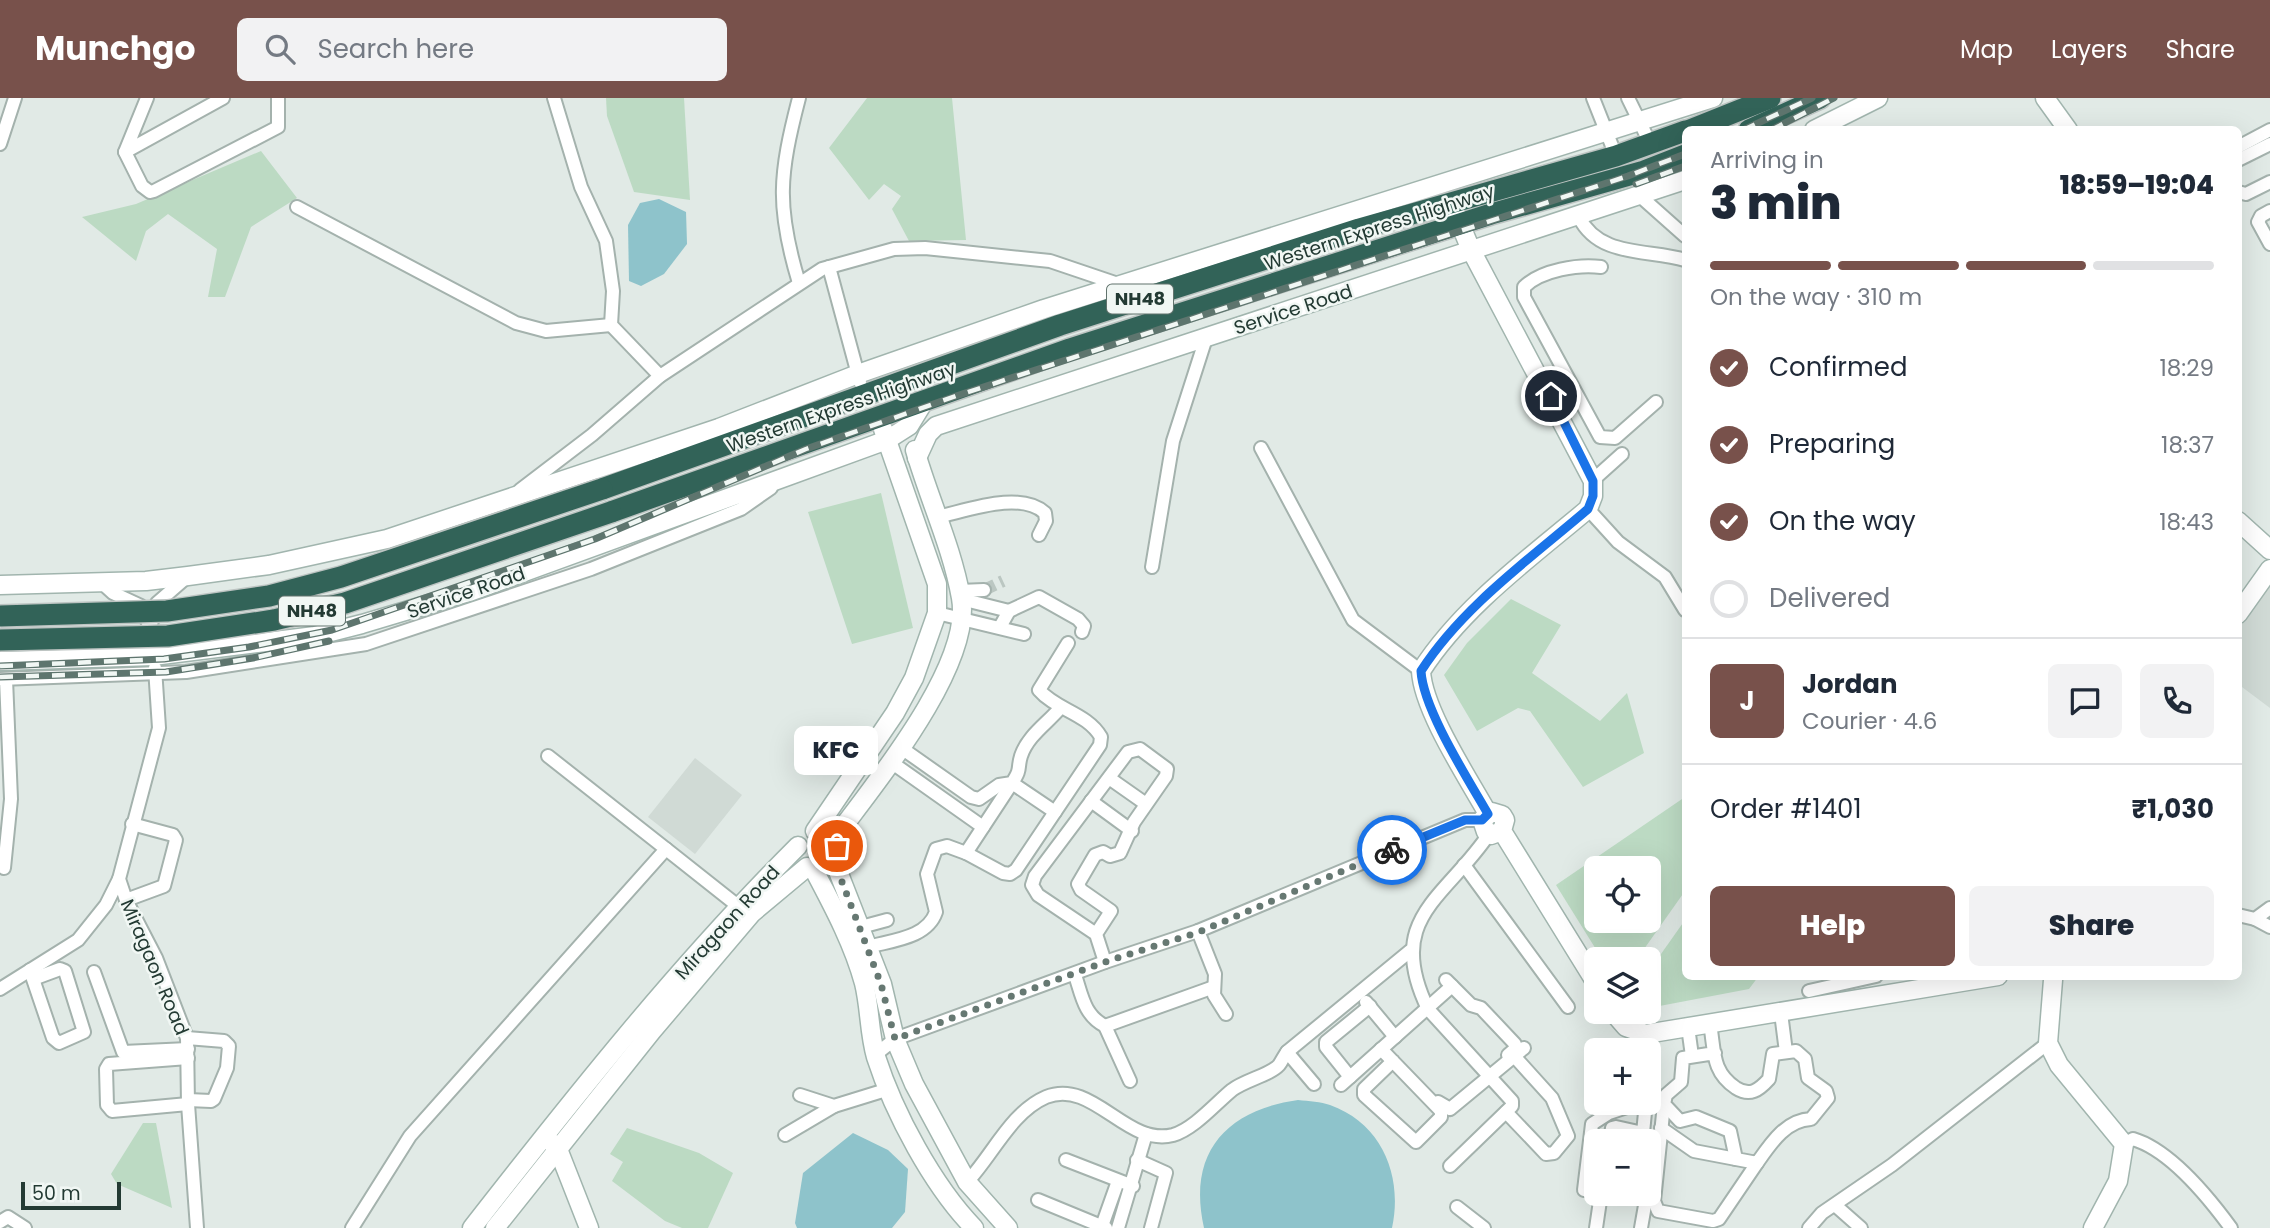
<!DOCTYPE html>
<meta charset="utf-8">
<style>
:root{--surface:#fff;--page:#f2f2f3;--text:#1f2937;--muted:#747a83;--line:#e0e1e3;--accent:#78514b}
body{margin:0;font-family:Poppins,sans-serif;background:var(--page);color:var(--text);height:100vh;display:flex;flex-direction:column;font-size:26px;white-space:nowrap}
*{box-sizing:border-box;margin:0}
p{font-size:23px;color:var(--muted)}
.icon{flex:none;width:38px;height:38px;fill:none;stroke:currentColor;stroke-width:2;stroke-linecap:round;stroke-linejoin:round}
.map{position:relative;flex:1;overflow:hidden}
.side{position:absolute;left:1682px;top:28px;width:560px;height:854px;display:flex;flex-direction:column;background:var(--surface);border-radius:10px;box-shadow:0 7px 28px #0002}
.side>*{flex:none}
.fabs{position:absolute;left:1584px;top:758px;display:grid;gap:14px}
.fabs a{display:grid;place-items:center;width:77px;height:77px;border-radius:10px;background:var(--surface);box-shadow:0 7px 28px #0002;font-size:35px}
.scale{position:absolute;left:21px;bottom:18px;width:100px;box-sizing:border-box;padding-left:7px;border:4px solid #233a33;border-top:0;font-size:19px;line-height:24px;white-space:nowrap;color:#233a33;-webkit-text-stroke:5px #f1f7f4;paint-order:stroke}
.pin{position:absolute;display:grid;place-items:center;width:60px;height:60px;color:#fff;margin:-30px;border:4px solid #fff;border-radius:50%;box-shadow:0 2px 7px #0007}
.courier{position:absolute;display:grid;place-items:center;width:70px;height:70px;margin:-35px;border:5px solid #1a73e8;border-radius:50%;background:#fff;color:#222;box-shadow:0 2px 9px #0007}
.bubble{position:absolute;height:49px;border-radius:10px;background:var(--surface);box-shadow:0 7px 28px #0002;font-size:23px;font-weight:800;line-height:49px;text-align:center}
.overview em{font-style:normal;font-weight:800}
.overview div{display:flex;flex-direction:column-reverse}
.overview{display:flex;align-items:center;justify-content:space-between;height:119px;padding:0 28px}
h1{font-size:46px;font-weight:800;line-height:52px}
.bar{display:grid;grid-template-columns:repeat(4,1fr);gap:10px 7px;align-content:center;height:84px;padding:0 28px}
.bar i{height:9px;border-radius:5px;background:var(--line)}
.bar .selected{background:var(--accent)}
.bar p{grid-column:span 4}
.line{display:flex;align-items:center;gap:18px;padding:0 28px;border-top:2px solid var(--line)}
.line div{flex:1}
.round{display:grid;place-items:center;flex:none;width:74px;height:74px;border-radius:10px;background:var(--page)}
ol{padding:0 28px;list-style:none}
li{display:flex;align-items:center;gap:21px;height:77px}
li p{margin-inline-start:auto}
li .icon{padding:7px;border-radius:50%;background:var(--accent);color:#fff;stroke-width:4}
li:last-child{color:var(--muted)}
li i{width:38px;height:38px;border:4px solid var(--line);border-radius:50%}
.cta{display:flex;gap:14px;margin-top:auto;padding:14px 28px}
.cta a{flex:1;height:80px;border-radius:10px;background:var(--accent);color:#fff;font-size:28px;font-weight:800;line-height:80px;text-align:center}
.cta a+a{background:var(--page);color:var(--text)}
header{display:flex;align-items:center;gap:42px;box-sizing:border-box;height:98px;padding:0 35px;background:var(--accent);color:#fff}
header strong{font-size:33px}
nav{display:flex;gap:38px;margin-inline-start:auto;font-size:24px}
.search{width:490px;height:63px;background:var(--page);display:flex;align-items:center;gap:18px;box-sizing:border-box;padding:0 24px;border-radius:10px;color:var(--muted);font-size:26px}
.map>svg:first-child{display:block}
</style>
<header>
<strong>Munchgo</strong>
<div class="search"><svg class="icon" aria-label="search" viewBox="0 0 24 24"><circle cx="10" cy="10" r="6"/><path d="M15 15l6 6"/></svg>Search here</div>
<nav><a>Map</a><a>Layers</a><a>Share</a></nav>
</header>
<div class="map">
<svg width="2270" height="1130" viewBox="0 0 2270 1130">
<rect width="100%" height="100%" fill="#e1eae6"/>
<g fill="#d0dad5">
<polygon points="2270,486 2270,610 2238,586 2238,528"/>
<polygon points="695,660 742,697 695,756 648,719"/>
</g>
<g fill="#bcdac3" fill-rule="evenodd">
<polygon points="606,0 684,0 690,102 634,94 607,18"/>
<polygon points="867,0 952,0 966,142 909,143 892,111 901,98 884,86 869,102 829,50"/>
<polygon points="261,53 297,100 251,129 225,199 208,199 217,151 168,116 146,133 136,163 82,119 136,106"/>
<polygon points="881,395 913,530 852,546 808,414"/>
<polygon points="1511,501 1561,527 1532,575 1600,623 1627,595 1644,655 1583,689 1530,613 1518,610 1477,633 1444,577 1467,545"/>
<path d="M1685,699V793L1637,861H1602L1556,787ZM1648,770V822H1596V770Z"/>
<polygon points="1685,822 1685,878 1758,879 1749,891 1649,910 1649,873"/>
<polygon points="143,1025 156,1025 172,1110 117,1086 111,1076"/>
<polygon points="627,1030 699,1055 733,1075 708,1130 682,1130 665,1123 612,1083 623,1064 610,1056"/>
</g>
<g fill="#8ec3cb">
<polygon points="659,101 686,114 687,146 664,176 641,188 629,183 628,127 640,105"/>
<path d="M1298,1002C1309,1003 1321,1004 1330,1007C1383,1026 1403,1079 1392,1130H1204C1187,1055 1226,1012 1298,1002Z"/>
<polygon points="853,1035 888,1052 908,1071 905,1114 892,1130 797,1130 795,1125 803,1075"/>
</g>
<g fill="none" stroke-linecap="round" stroke-linejoin="round">
<polyline stroke="#bbc7c2" stroke-width="12" stroke-dasharray="12 6" stroke-linecap="butt" points="984,492 1003,483"/>
<defs>
<g id="street">
<polyline points="147,0 125,54 223,0"/>
<polyline points="554,0 581,89 606,143 613,193 611,227 660,278"/>
<polyline points="1593,0 1616,58"/>
<polyline points="1628,0 1651,47"/>
<polyline points="0,46 15,0"/>
<polyline points="2238,49 2270,32"/>
<polyline points="125,54 142,88 150,94 154,93 278,29 278,0"/>
<polyline points="2238,62 2270,46"/>
<polyline points="2238,94 2246,96 2270,84"/>
<polyline points="1640,98 1685,138"/>
<polyline points="297,109 516,225 546,233 611,227"/>
<polyline points="2270,113 2261,118 2258,124 2270,146"/>
<path d="M1579,119C1599,160 1649,151 1685,162"/>
<polyline points="829,169 860,284"/>
<path d="M1601,169C1579,166 1541,172 1524,189V199L1600,339L1615,340L1656,304"/>
<path d="M799,185C776,109 779,77 799,0"/>
<polyline points="1261,350 1353,522 1421,573"/>
<polyline points="1593,382 1622,356"/>
<polyline points="520,392 592,337 660,278 822,171 894,151 925,150 1050,163 1121,187"/>
<polyline points="1588,411 1618,444 1665,479 1685,512"/>
<path d="M937,419C966,413 1020,392 1045,415L1046,423L1039,437"/>
<polyline points="1152,469 1173,343 1206,240"/>
<polyline points="102,485 113,495 141,508 150,530 157,505 188,478"/>
<polyline points="959,493 984,492"/>
<polyline points="961,501 1009,513"/>
<polyline points="937,515 1024,536"/>
<polyline points="1000,529 1009,513 1039,499 1078,521 1084,528 1082,534"/>
<polyline points="155,570 159,630 119,781 126,802 156,860 187,940 188,1006 197,1130"/>
<polyline points="0,581 186,574 366,546 591,471 741,411 771,390"/>
<path d="M900,649L971,699L979,701L999,687L1012,685C1022,670 1017,671 1021,658C1028,637 1048,625 1061,609"/>
<polyline points="891,664 983,729"/>
<polyline points="1109,680 1146,706"/>
<polyline points="1091,703 1132,733"/>
<polyline points="666,751 738,808"/>
<path d="M966,755L1003,775L1010,776L1016,772L1100,647L1101,639C1087,615 1056,612 1039,592L1068,545"/>
<polyline points="1464,767 1568,909"/>
<polyline points="4,770 11,701 6,581"/>
<polyline points="126,802 164,788 176,742 173,737 132,726"/>
<polyline points="2238,817 2255,821 2270,810"/>
<polyline points="2255,821 2270,829"/>
<polyline points="861,829 887,822"/>
<polyline points="1198,833 1215,876 1214,897 1226,916"/>
<polyline points="1096,836 1111,813 1081,792 1078,786 1095,757 1103,754 1110,758 1120,755 1134,724 1166,678 1167,671 1140,651 1128,654 1035,778 1032,787 1038,797 1096,836 1105,864"/>
<path d="M868,849C893,842 927,840 936,814L927,776L936,751L947,748L966,755L1012,685L1055,714"/>
<polyline points="30,872 33,881 53,940 59,945 84,934 65,873 60,871 33,881"/>
<polyline points="94,874 123,954 188,951"/>
<path d="M1075,877C1082,898 1084,917 1105,928"/>
<polyline points="1446,882 1471,907 1481,910 1515,946 1515,951 1508,957"/>
<polyline points="0,891 78,842 106,807 119,781"/>
<polyline points="1809,893 1876,878"/>
<polyline points="1366,904 1395,939"/>
<polyline points="1781,915 1786,954"/>
<path d="M1710,926C1715,953 1711,973 1736,990C1750,999 1759,992 1769,981L1773,956L1796,953L1805,961L1808,980L1826,993L1828,1000L1811,1021C1786,1022 1771,1045 1757,1065L1736,1061L1730,1033L1696,1019L1680,1023L1664,1006L1666,997L1681,984L1683,960L1715,955"/>
<polyline points="1688,929 1692,958"/>
<polyline points="1646,936 1646,952"/>
<polyline points="187,940 224,943 229,948 227,970 214,1001 211,1003 188,1002"/>
<polyline points="1381,951 1441,1013 1441,1019 1416,1044 1364,997 1364,991 1393,963"/>
<polyline points="1287,954 1314,986"/>
<polyline points="875,957 895,941 1105,864 1198,833 1465,722 1482,722"/>
<polyline points="188,960 109,966 106,971 107,1007 112,1013 188,1006"/>
<polyline points="1350,979 1326,949 1326,944 1370,908"/>
<polyline points="1130,983 1105,928 1214,889"/>
<polyline points="1341,987 1452,888"/>
<polyline points="800,997 834,1008 889,991"/>
<polyline points="1438,1004 1450,1011 1524,950"/>
<polyline points="1664,1006 1654,1103 1658,1113 1713,1123 1719,1121 1757,1065"/>
<polyline points="1506,1014 1546,1056 1554,1055 1568,1038 1552,1000 1514,958"/>
<polyline points="1661,1030 1694,1053 1736,1061"/>
<polyline points="785,1037 834,1008"/>
<polyline points="1610,1043 1612,1030 1616,1029 1643,1035 1646,1004"/>
<path d="M2124,1046L2133,1041C2170,1052 2209,1100 2231,1130"/>
<polyline points="1066,1062 1133,1088"/>
<polyline points="1137,1062 1166,1075 1151,1130"/>
<path d="M1450,1068L1512,1008V1003L1428,911C1384,820 1445,801 1489,736"/>
<path d="M967,1084C992,1058 1011,1014 1046,999C1093,980 1126,1049 1173,1037C1194,1031 1216,1005 1232,992C1245,982 1270,977 1279,967C1282,963 1284,958 1287,954L1410,853"/>
<polyline points="1584,1092 1592,1026 1609,1015 1642,1004"/>
<polyline points="1038,1102 1106,1130"/>
<polyline points="1836,1108 1861,1130"/>
<polyline points="1457,1109 1484,1130"/>
<polyline points="0,1124 8,1119 25,1130"/>
<polyline points="1102,1128 1118,1083"/>
<polyline points="352,1130 410,1038 666,751 548,658"/>
<polyline points="1118,1130 1146,1036"/>
<polyline points="1596,1130 1601,1096"/>
<polyline points="1641,1130 1647,1096"/>
<polyline points="1809,1130 1822,1115 1892,1067 2048,945"/>
</g>
<g id="secondary">
<polyline points="2045,0 2068,32"/>
<polyline points="1814,32 1878,0"/>
<path d="M1451,104L1471,152L1593,383V398L1588,411C1531,459 1462,509 1421,573C1423,612 1468,680 1488,716"/>
<polyline points="917,360 928,336 936,328 1685,82"/>
<polyline points="2238,423 2270,452"/>
<polyline points="0,487 146,483 188,478 269,467 387,441 719,330 858,276 1044,211 1713,0"/>
<polyline points="2238,516 2270,471"/>
<polyline points="0,563 153,558 315,538 362,526 469,494 887,342 909,328 923,305"/>
<polyline points="815,733 895,615 914,580 937,515 937,486 883,331"/>
<polyline points="1502,733 1491,737 1486,734 1482,722 1492,714 1502,717 1505,722 1502,733 1596,885"/>
<path d="M834,741C873,688 973,568 961,500C952,449 929,401 915,352"/>
<polyline points="834,763 882,886 895,941 914,986 967,1084 1008,1130"/>
<path d="M814,772C833,808 853,845 864,885C870,909 869,935 876,959C894,1015 933,1088 974,1130"/>
<polyline points="2053,882 2048,945 2059,967 2124,1046 2118,1083 2093,1130"/>
<polyline points="1613,914 1626,929 1646,936 1998,878"/>
<polyline points="551,1044 558,1051 589,1130"/>
<path d="M472,1130C575,998 680,866 798,748"/>
<polyline points="495,1130 652,933 752,815 807,769"/>
</g>
<g id="highway">
<polyline points="1690,32 1770,0"/>
<polyline points="1749,32 1820,0"/>
<polyline points="602,391 1060,227 1359,131 1616,58 1685,33"/>
<polyline points="611,414 1070,251 1491,116 1644,73 1685,57"/>
</g>
</defs>
<use href="#street" stroke="#a4b2ad" stroke-width="16"/>
<use href="#secondary" stroke="#a1b5ae" stroke-width="21"/>
<use href="#highway" stroke="#bdc4c2" stroke-width="24"/>
<use href="#street" stroke="#fff" stroke-width="12"/>
<use href="#secondary" stroke="#fff" stroke-width="18"/>
<use href="#highway" stroke="#326358" stroke-width="21"/>
<defs>
<g id="rail">
<polyline points="1743,32 1812,0"/>
<polyline points="1771,32 1834,0"/>
<polyline points="1636,86 1685,68"/>
<polyline points="0,568 164,561 249,549 332,532 595,441 806,351 956,298 1628,78 1685,56"/>
<polyline points="0,579 166,574 253,560 329,543"/>
</g>
</defs>
<use href="#rail" stroke="#5e756e" stroke-width="7"/>
<use href="#rail" stroke="#f1f7f4" stroke-width="4.5" stroke-dasharray="13" stroke-linecap="butt"/>
<defs>
<g id="highway-bridge">
<polyline points="0,518 167,513 269,498 341,479 602,391"/>
<polyline points="0,542 168,538 274,522 345,505 611,414"/>
</g>
</defs>
<use href="#highway-bridge" stroke="#bdc4c2" stroke-width="24" stroke-linecap="butt"/>
<use href="#highway-bridge" stroke="#326358" stroke-width="21"/>
</g>
<g fill="none" stroke-linecap="round" stroke-linejoin="round">
<polyline stroke="#667872" stroke-width="7" stroke-dasharray="0 12.6" points="837,748 834,763 881,886 895,941 1105,864 1199,834 1392,752"/>
<path stroke="#1a73e8" stroke-width="9" d="M1392,752L1465,722H1482L1488,716C1468,681 1423,611 1421,573C1462,509 1531,460 1588,411L1593,398V383L1551,298"/>
</g>
<g text-anchor="middle" stroke-width="5" stroke-linejoin="round" paint-order="stroke">
<g fill="#f1f7f4" stroke="#61736d" stroke-width="2">
<rect x="1107" y="186.5" width="66" height="29" rx="5"/>
<rect x="279" y="498.5" width="66" height="29" rx="5"/>
</g>
<g font-size="18" font-weight="bold" fill="#233a33">
<text x="1140" y="207">NH48</text>
<text x="312" y="519">NH48</text>
</g>
<g font-size="19" fill="#233a33" stroke="#f1f7f4">
<text transform="translate(1379 129) rotate(-18)" y="7">Western Express Highway</text>
<text transform="translate(1293 211) rotate(-18)" y="7">Service Road</text>
<text transform="translate(841 309) rotate(-19)" y="7">Western Express Highway</text>
<text transform="translate(466 494) rotate(-19)" y="7">Service Road</text>
<text transform="translate(727 824) rotate(-48)" y="7">Miragaon Road</text>
<text transform="translate(155 869) rotate(67)" y="7">Miragaon Road</text>
</g>
</g>
</svg>
<div class="fabs">
<a><svg class="icon" aria-label="locate" viewBox="0 0 24 24"><circle cx="12" cy="12" r="6"/><path d="M12 2v4M12 18v4M2 12h4M18 12h4"/></svg></a>
<a><svg class="icon" aria-label="layers" viewBox="0 0 24 24"><path d="M12 4l9 5-9 5-9-5zM3 14l9 5 9-5"/></svg></a>
<a>+</a>
<a>−</a>
</div>
<div class="scale">50 m</div>
<div class="pin" style="left:837px;top:748px;background:#ea580c"><svg class="icon" aria-label="bag" viewBox="0 0 24 24"><path d="M5 8h14l-1 12H6zM9 8a3 3 0 0 1 6 0"/></svg></div>
<div class="pin" style="left:1551px;top:298px;background:#1f2937"><svg class="icon" aria-label="home" viewBox="0 0 24 24"><path d="M3 11l9-7 9 7M6 9v11h12V9"/></svg></div>
<div class="courier" style="left:1392px;top:752px"><svg class="icon" aria-label="bike" viewBox="0 0 24 24"><circle cx="6" cy="16" r="4"/><circle cx="18" cy="16" r="4"/><path d="M6 16l4-8h5l3 8M10 8l3 8H6M13 5h3"/></svg></div>
<div class="bubble" style="left:794px;top:628px;width:84px">KFC</div>
<section class="side">
<div class="overview"><div><h1>3 min</h1><p>Arriving in</p></div><em>18:59–19:04</em></div>
<div class="bar"><i class="selected"></i><i class="selected"></i><i class="selected"></i><i></i><p>On the way · 310 m</p></div>
<ol>
<li><svg class="icon" aria-label="check" viewBox="0 0 24 24"><path d="M5 12l5 5 9-10"/></svg>Confirmed<p>18:29</p></li>
<li><svg class="icon" aria-label="check" viewBox="0 0 24 24"><path d="M5 12l5 5 9-10"/></svg>Preparing<p>18:37</p></li>
<li><svg class="icon" aria-label="check" viewBox="0 0 24 24"><path d="M5 12l5 5 9-10"/></svg>On the way<p>18:43</p></li>
<li><i></i>Delivered</li>
</ol>
<div class="line" style="height:126px"><b class="round" style="background:var(--accent);color:#fff">J</b><div><b>Jordan</b><p>Courier · 4.6</p></div><a class="round"><svg class="icon" aria-label="chat" viewBox="0 0 24 24"><path d="M4 5h16v11H9l-5 4z"/></svg></a><a class="round"><svg class="icon" aria-label="phone" viewBox="0 0 24 24"><path d="M5 4h4l2 5-3 2q2 4 5 5l2-3 5 2v4C11 20 4 13 5 4z"/></svg></a></div>
<div class="line" style="height:91px"><div>Order #1401</div><b>₹1,030</b></div>
<div class="cta"><a>Help</a><a>Share</a></div>
</section>
</div>
